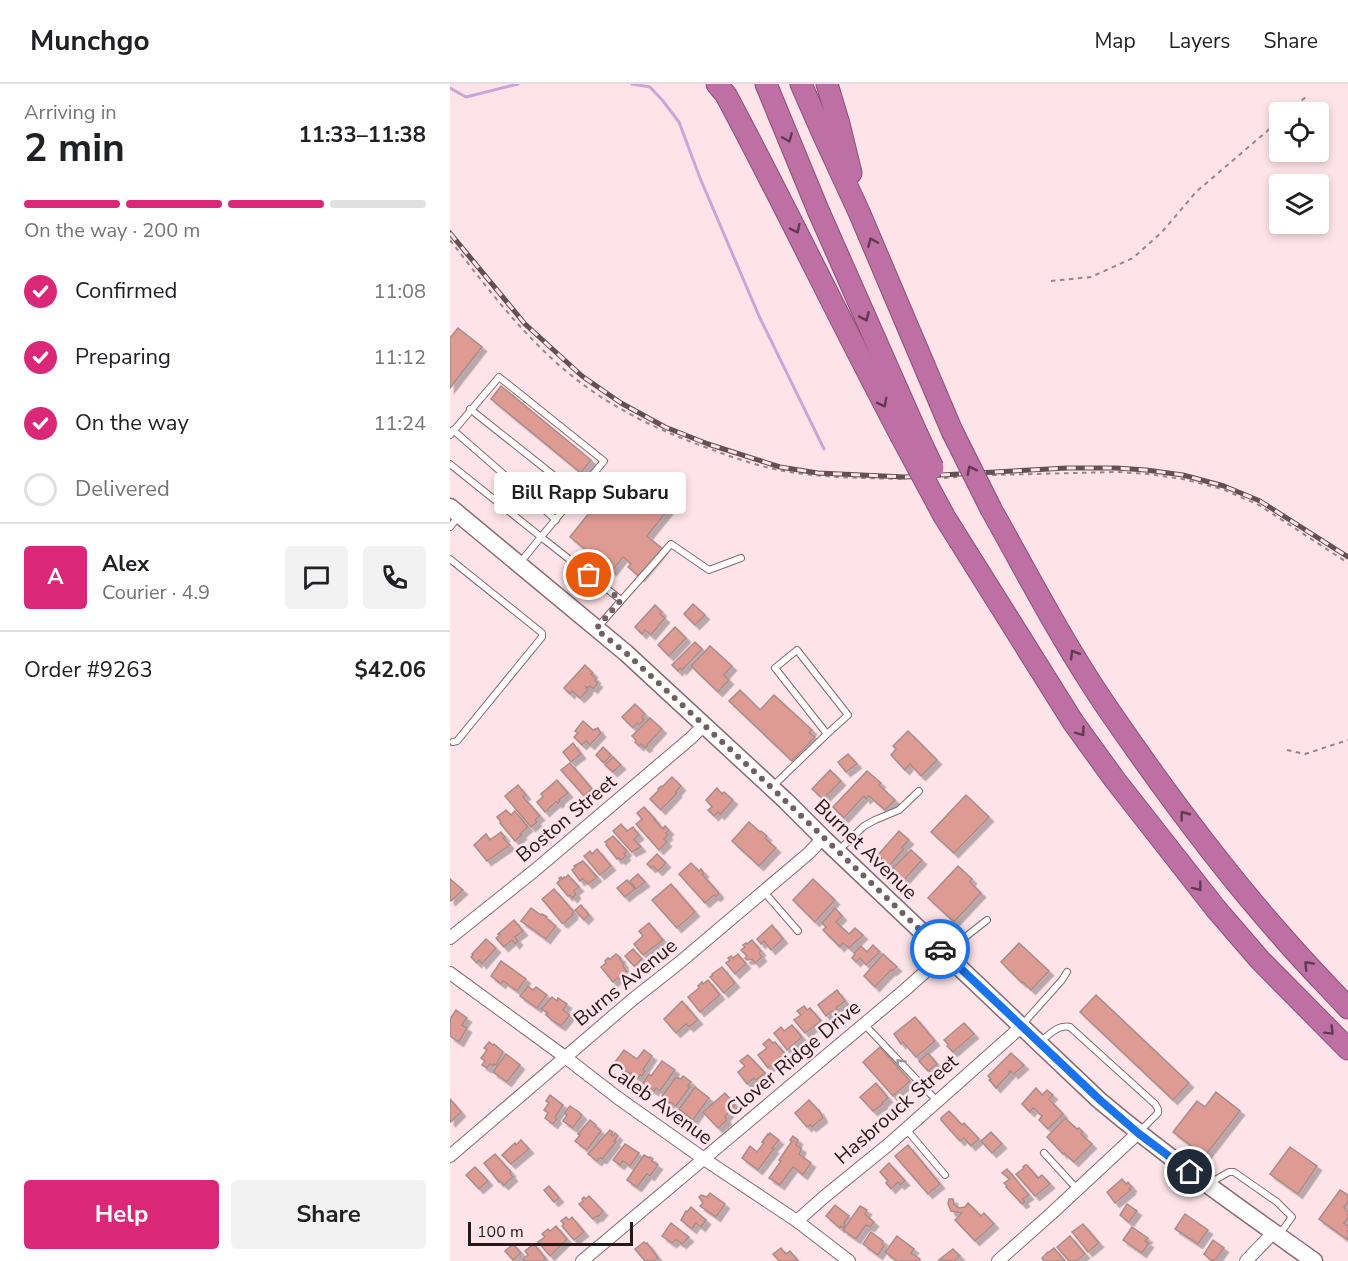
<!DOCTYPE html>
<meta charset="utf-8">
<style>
:root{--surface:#fff;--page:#f2f2f2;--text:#202124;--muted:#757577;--line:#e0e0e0;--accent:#db2777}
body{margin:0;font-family:"Nunito Sans",sans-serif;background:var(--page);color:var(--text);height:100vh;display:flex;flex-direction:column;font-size:22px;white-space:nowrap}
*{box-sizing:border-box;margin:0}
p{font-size:20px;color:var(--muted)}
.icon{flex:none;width:33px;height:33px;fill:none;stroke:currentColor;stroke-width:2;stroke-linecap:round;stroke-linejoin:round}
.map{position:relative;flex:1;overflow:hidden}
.details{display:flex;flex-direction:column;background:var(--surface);width:450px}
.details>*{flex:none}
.tools{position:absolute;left:819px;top:18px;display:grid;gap:12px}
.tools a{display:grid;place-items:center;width:60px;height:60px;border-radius:6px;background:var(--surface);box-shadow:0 3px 9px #0003;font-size:30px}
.scale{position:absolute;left:18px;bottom:15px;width:165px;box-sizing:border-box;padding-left:6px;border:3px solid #23181b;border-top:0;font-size:16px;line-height:21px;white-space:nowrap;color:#23181b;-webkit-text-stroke:4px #fee4e9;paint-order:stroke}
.pin{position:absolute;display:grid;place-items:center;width:51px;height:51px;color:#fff;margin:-26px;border:3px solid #fff;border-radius:50%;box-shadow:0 2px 6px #0007}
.courier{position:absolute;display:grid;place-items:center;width:60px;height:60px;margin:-30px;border:4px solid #1a73e8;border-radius:50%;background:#fff;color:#222;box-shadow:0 2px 8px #0007}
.bubble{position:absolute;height:42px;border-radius:6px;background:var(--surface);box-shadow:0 3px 9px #0003;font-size:20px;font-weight:700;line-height:42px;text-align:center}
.headline em{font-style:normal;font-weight:700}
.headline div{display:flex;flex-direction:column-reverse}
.headline{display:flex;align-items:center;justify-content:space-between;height:102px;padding:0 24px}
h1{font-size:39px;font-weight:700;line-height:45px}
.bar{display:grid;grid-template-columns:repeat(4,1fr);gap:9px 6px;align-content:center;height:72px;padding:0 24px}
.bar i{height:8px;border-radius:4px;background:var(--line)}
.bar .on{background:var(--accent)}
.bar p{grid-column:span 4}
.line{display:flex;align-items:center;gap:15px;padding:0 24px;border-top:2px solid var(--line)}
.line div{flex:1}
.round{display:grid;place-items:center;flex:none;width:63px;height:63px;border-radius:6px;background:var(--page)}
ol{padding:0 24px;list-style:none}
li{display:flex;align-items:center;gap:18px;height:66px}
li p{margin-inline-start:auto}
li .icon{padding:6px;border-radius:50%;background:var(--accent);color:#fff;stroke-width:4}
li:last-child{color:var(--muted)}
li i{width:33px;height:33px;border:3px solid var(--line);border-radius:50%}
.button{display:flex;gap:12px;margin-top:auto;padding:12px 24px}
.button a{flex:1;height:69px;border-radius:6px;background:var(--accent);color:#fff;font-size:24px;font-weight:700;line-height:69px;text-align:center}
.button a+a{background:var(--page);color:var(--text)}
header{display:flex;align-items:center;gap:36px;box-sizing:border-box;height:84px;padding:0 30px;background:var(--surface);border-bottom:2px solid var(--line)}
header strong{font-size:28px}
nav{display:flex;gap:33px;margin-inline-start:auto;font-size:21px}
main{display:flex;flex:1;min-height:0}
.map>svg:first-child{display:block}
</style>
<header>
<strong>Munchgo</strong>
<nav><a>Map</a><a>Layers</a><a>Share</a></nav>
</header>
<main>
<section class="details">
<div class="headline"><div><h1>2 min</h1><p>Arriving in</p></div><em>11:33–11:38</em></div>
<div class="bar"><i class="on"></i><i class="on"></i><i class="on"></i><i></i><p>On the way · 200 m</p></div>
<ol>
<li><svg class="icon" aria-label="check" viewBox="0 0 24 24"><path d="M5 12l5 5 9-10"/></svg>Confirmed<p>11:08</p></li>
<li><svg class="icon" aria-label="check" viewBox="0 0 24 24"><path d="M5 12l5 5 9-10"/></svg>Preparing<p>11:12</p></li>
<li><svg class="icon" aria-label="check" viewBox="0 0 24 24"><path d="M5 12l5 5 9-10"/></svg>On the way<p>11:24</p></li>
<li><i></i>Delivered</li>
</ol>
<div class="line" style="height:108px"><b class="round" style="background:var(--accent);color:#fff">A</b><div><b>Alex</b><p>Courier · 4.9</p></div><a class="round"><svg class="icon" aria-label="chat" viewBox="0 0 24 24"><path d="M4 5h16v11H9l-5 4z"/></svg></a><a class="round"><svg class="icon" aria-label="phone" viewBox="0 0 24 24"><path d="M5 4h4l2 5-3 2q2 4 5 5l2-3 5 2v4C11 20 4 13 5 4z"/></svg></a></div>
<div class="line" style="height:78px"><div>Order #9263</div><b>$42.06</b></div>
<div class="button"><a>Help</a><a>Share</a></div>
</section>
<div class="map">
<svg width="898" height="1177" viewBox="0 0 898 1177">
<defs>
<filter id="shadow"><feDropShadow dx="4.5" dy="4.5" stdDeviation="0" flood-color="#0004"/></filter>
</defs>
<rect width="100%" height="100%" fill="#fee4e9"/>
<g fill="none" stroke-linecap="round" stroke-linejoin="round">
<g stroke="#cba5d8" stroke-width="3">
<polyline points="182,0 200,3 213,17 229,38 250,94 309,232 374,365"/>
<polyline points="0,4 16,13 68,0"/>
</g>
</g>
<g fill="#de9b93" stroke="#a98c88" stroke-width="1.5" filter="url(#shadow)">
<polygon points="8,244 32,263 0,304 0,254"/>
<polygon points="51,302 141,376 131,389 41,315"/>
<polygon points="176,392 218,426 197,452 213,465 190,493 178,483 181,480 173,473 162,487 120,453 147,419 151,423"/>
<polygon points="243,520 255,531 245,541 234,530"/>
<polygon points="205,521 212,528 210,530 215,534 201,551 195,546 192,550 185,543"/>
<polygon points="225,543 236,554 219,572 208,561"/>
<polygon points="245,558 252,565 232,586 230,584 228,587 222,581"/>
<polygon points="260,562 282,582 274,591 279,596 268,608 241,582"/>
<polygon points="135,581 143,589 141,590 146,595 145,597 148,599 143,605 140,602 138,604 136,603 138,606 130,614 122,607 120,610 114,604"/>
<polygon points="290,606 310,626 324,611 362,646 359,649 365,653 342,677 279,617"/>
<polygon points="185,620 195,630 192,633 194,636 189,641 187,639 183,644 172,633"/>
<polygon points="200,634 212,645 197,661 198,662 195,664 191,660 189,662 185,658 186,656 182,652"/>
<polygon points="133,637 143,646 148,644 151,649 140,661 136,657 132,661 124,653 128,649 125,647"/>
<polygon points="458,647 487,676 471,692 460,680 455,686 441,671 446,665 443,662"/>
<polygon points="123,659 131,670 121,678 113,668"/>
<polygon points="153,663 161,671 154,679 146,671"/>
<polygon points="398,670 407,680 396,688 388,678"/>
<polygon points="163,673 171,681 163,688 155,681"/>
<polygon points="120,679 142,705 134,712 111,686"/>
<polygon points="380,686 391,697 373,715 362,705"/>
<polygon points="417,687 431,699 429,701 445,716 435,726 419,712 416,715 414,712 394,734 383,723"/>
<polygon points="222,693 231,702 226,708 227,709 211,726 200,715 209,706 208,705 211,702 212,703"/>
<polygon points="107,696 118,709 109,716 110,717 108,719 106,718 95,728 87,718 93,713 91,710"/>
<polygon points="68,701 76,711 73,713 90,732 85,736 87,738 81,743 55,712"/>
<polygon points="267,704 272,710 274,708 283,716 270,731 268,728 264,732 258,726 262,723 256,716"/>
<polygon points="516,711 539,733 504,769 481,748"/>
<polygon points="194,723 205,735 204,735 213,745 215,742 219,746 216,749 218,751 214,755 217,758 209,766 186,740 192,735 187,729"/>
<polygon points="56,726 61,731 65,727 78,743 70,750 72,751 65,757 50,739 51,738 47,733"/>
<polygon points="299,738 310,748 311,747 317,752 315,754 326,764 309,782 282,757"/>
<polygon points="171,740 177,747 183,743 189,751 184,755 191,763 186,766 186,765 182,768 180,766 163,747"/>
<polygon points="449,747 459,756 452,763 454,765 439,782 428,771"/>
<polygon points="51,748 55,753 53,754 60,761 37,777 24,761 36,750 40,756"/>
<polygon points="163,752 177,767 174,770 176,772 171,776 169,774 167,775 156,761 157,760 155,758"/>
<polygon points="147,765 161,782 150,791 134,772 140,767 142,770"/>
<polygon points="461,766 472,776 454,796 442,785"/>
<polygon points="207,770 216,779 208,787 203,782 201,784 197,780"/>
<polygon points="133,777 147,793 138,800 133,795 130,797 122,786 126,783 124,782"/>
<polygon points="241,779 249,787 251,785 254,789 252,790 268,808 269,810 266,813 264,811 255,819 229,790"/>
<polygon points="508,782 522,795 520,798 531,809 504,838 478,814"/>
<polygon points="188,790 195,798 186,805 180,797"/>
<polygon points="118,791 129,803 124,807 126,810 123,814 120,811 118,812 107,799 110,796 109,794 111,793 112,795 114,793 115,794"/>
<polygon points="0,795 13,806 1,817 0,816"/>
<polygon points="363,795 385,816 365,838 343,816"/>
<polygon points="177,796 185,805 175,813 167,804"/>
<polygon points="221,800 245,828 227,844 202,816"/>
<polygon points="104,805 124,828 122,830 123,831 114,839 112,839 92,815"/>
<polygon points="131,821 139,831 134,836 125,826"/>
<polygon points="81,824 91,831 92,830 97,833 96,834 106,842 96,855 71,837"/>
<polygon points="385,824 392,832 386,838 399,850 405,844 413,851 399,864 393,859 390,863 373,846 376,843 372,839"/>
<polygon points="64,836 73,847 65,853 68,857 65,860 62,856 54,863 46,854 50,851 48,850"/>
<polygon points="199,839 213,856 193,871 184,860 193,852 189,847"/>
<polygon points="322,841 333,855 321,866 314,857 311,860 307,855"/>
<polygon points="36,855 46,864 32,880 29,876 27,879 21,873 23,871 22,870"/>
<polygon points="302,856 311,867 309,869 312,873 305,879 302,875 297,876 295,874 297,872 291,866 295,863 293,861 296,859 297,860"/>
<polygon points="569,859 599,887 581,906 573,898 572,899 551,878"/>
<polygon points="423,861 430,868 416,881 410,874 406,878 402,874 405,870 404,869 411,862 417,868"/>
<polygon points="183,865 192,875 184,882 175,872"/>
<polygon points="166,870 171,874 170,875 174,880 173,882 177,887 171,892 173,894 170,896 168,894 163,898 151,883 156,879 155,877 158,874 160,875"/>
<polygon points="288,870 296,880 285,890 276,879 280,876 278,874 281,872 283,874"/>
<polygon points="433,870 447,883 442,887 441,886 425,903 414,892"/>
<polygon points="51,877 76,895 67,907 53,897 51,900 41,892"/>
<polygon points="272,883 285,899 274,909 260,893 263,891 262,890"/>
<polygon points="258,896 270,911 250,928 238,913 249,904 248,902 252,898 253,900"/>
<polygon points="78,902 83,906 86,903 97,911 87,924 70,912"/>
<polygon points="387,906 395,917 386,924 387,926 384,928 382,927 376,932 368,921"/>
<polygon points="646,911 739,999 723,1016 630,928"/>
<polygon points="102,913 107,917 108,914 117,920 113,926 120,931 111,942 103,937 96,931 98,929 91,925"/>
<polygon points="232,917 248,936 239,943 236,940 226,949 214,935"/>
<polygon points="354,922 357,926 360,924 371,937 355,949 344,936 351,931 347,927"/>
<polygon points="6,926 17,934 12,941 17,944 9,958 0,952 0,935"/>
<polygon points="465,933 485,957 466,973 453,958 451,960 444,950"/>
<polygon points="514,939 524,950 503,968 497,962 498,960 494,956"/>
<polygon points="342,941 352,953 337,966 324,949 331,943 334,947"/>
<polygon points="319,955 323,959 325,958 335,970 318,984 308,971 317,964 313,960"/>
<polygon points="39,958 43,961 44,960 53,968 46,981 44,980 43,982 40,980 37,984 32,981 35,977 31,974 37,966 34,964"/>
<polygon points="430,963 460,997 443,1012 413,978"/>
<polygon points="174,966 187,975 194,966 202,972 193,986 195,987 192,992 190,991 188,994 181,989 180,990 169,983 170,981 165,978"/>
<polygon points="478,969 487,980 478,987 469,977"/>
<polygon points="561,969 574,981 564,990 560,987 559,988 560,989 546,1004 542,999 539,996 541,995 538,992"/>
<polygon points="56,970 70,981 57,998 43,988"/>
<polygon points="298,971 315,989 306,996 304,994 297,1000 288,988 295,982 290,977"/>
<polygon points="212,977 225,986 210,1007 206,1004 204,1007 193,999 199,990 201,992"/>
<polygon points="233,992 241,998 238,1002 240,1003 226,1022 220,1018 219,1020 212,1012 226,993 231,995"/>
<polygon points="426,999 438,1014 432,1019 433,1020 423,1027 410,1013"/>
<polygon points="245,1003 259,1014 243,1036 229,1025"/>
<polygon points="586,1004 592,1011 597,1006 603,1011 599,1015 613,1030 598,1045 589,1036 592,1032 583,1024 580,1028 572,1020"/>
<polygon points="766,1008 790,1027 755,1072 723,1048 747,1017 755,1023"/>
<polygon points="275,1009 285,1021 275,1033 277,1036 268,1044 253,1028"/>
<polygon points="100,1011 113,1021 105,1033 107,1035 103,1040 95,1034 98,1029 94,1026 99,1019 96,1017"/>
<polygon points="0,1015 11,1028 1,1038 0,1037"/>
<polygon points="359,1016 368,1026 369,1026 373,1034 362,1043 360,1041 357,1043 345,1029"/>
<polygon points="120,1022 129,1028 132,1031 123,1044 113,1037 117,1031 114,1029"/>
<polygon points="499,1027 512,1041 514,1039 529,1055 521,1062 514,1054 510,1057 491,1036 491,1034"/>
<polygon points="615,1034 627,1045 629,1044 633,1048 631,1050 642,1060 624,1078 614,1069 613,1070 597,1053"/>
<polygon points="140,1036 146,1041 145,1042 151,1047 137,1066 125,1057 130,1051 128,1050"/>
<polygon points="160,1046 163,1048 161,1051 163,1052 165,1049 168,1052 164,1057 166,1058 154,1073 152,1075 150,1074 147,1077 138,1070"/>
<polygon points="541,1048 552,1060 542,1069 531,1057"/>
<polygon points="320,1049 329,1056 322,1064 324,1065 308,1086 292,1074 300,1062 307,1068 314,1059 312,1058 318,1050 319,1051"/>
<polygon points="343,1052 348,1056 346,1061 351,1064 351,1066 349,1070 361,1079 353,1091 343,1083 330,1101 319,1094 331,1077 329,1076 342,1057 340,1056"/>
<polygon points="71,1056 79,1065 61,1080 52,1071 65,1059 66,1061"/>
<polygon points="175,1060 189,1069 180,1082 173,1077 170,1081 163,1076"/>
<polygon points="458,1061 490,1100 478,1110 445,1072"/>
<polygon points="840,1063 867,1082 848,1110 820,1090"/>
<polygon points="45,1070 61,1088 60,1089 63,1093 54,1101 50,1097 49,1098 34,1079"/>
<polygon points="194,1071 199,1074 200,1073 203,1075 202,1077 208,1081 200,1092 197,1090 187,1103 177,1096"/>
<polygon points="439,1079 455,1097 450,1101 448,1098 441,1105 436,1099 438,1097 430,1088"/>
<polygon points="575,1081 577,1081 588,1094 592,1091 600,1100 585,1112 566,1090 574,1084 573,1083"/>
<polygon points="25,1083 38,1097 29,1105 16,1091"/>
<polygon points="557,1085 579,1111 573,1115 575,1118 572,1120 556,1103 557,1102 554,1099 560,1095 552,1089"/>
<polygon points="672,1095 676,1100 678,1098 682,1103 679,1105 681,1106 665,1119 657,1108"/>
<polygon points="99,1102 109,1114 104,1118 94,1106"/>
<polygon points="890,1106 898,1111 898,1118 894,1124 898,1128 898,1134 894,1139 898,1142 898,1156 869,1135"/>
<polygon points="260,1109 275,1120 266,1133 250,1122 253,1119 249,1113 251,1111 257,1113"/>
<polygon points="139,1112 153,1127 148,1133 147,1132 143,1135 129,1120 133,1117 132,1115 134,1113 136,1115"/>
<polygon points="499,1115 503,1115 504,1120 509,1124 515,1123 518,1119 531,1132 534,1129 544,1140 525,1157 505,1136 512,1129 501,1127 498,1120"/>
<polygon points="677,1120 687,1127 679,1138 670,1131"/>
<polygon points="385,1121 399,1132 394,1139 395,1140 393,1144 391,1142 390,1144 376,1132"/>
<polygon points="410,1122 417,1126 415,1130 424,1138 420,1143 416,1141 406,1155 393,1146"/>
<polygon points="241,1123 256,1136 251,1143 246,1139 242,1145 231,1136 236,1127 237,1128"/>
<polygon points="735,1130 758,1146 748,1160 725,1145"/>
<polygon points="116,1133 119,1136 122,1133 134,1148 124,1156 112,1142 114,1140 111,1137"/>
<polygon points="221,1139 239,1153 232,1160 226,1156 222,1159 212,1152"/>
<polygon points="633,1140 649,1159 638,1168 623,1149 622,1148"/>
<polygon points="106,1142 117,1155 100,1172 88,1158 95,1153 92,1150 98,1145 100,1147"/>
<polygon points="682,1143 698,1154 695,1157 699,1159 692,1169 673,1156"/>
<polygon points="421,1148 433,1157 432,1160 434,1162 428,1171 413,1160"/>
<polygon points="447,1152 464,1165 461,1169 470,1175 469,1177 447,1177 435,1168"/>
<polygon points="620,1152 635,1170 626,1177 619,1177 607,1163"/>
<polygon points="763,1156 774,1164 766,1175 762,1177 754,1170"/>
<polygon points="194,1158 196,1160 197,1159 206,1171 208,1174 204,1177 195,1177 185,1165"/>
<polygon points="63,1160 71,1169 63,1176 55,1167"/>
<polygon points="84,1160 96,1175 93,1177 74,1177 73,1175 78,1171 75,1167"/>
<polygon points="331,1164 336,1170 340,1167 348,1177 329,1177 323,1170"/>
<polygon points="604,1164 615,1177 594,1177 592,1174 598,1168 599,1168"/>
<polygon points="503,1165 510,1172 504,1177 489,1176"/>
</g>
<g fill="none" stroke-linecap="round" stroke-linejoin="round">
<defs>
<g id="lane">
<polyline points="20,325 127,410"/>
<polyline points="3,346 106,436"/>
<polyline points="0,351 49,293 154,377 91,453 0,380"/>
<polyline points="0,443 9,432"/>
<polyline points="0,475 92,549 92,553 7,657 3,658"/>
<polyline points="69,480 91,453 171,516"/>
<polyline points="147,544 221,460 259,486 291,474"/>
<polyline points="322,703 377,650 398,631 347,566 325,584 377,650"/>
<polyline points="388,767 414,742 425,736 449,726 469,707"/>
<polyline points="314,808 348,847"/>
<polyline points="495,869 537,836"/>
<polyline points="414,940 487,1017"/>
<polyline points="571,942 612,896 617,888"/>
<path d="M590,958C599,951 608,940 620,943L705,1020L708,1025V1029L691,1046"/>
<polyline points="456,1045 495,1091"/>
<polyline points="594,1069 627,1105"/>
<polyline points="758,1100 779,1088 784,1088 827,1118 842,1133 829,1151"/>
</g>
<g id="street">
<polyline points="0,854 84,787 241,654 254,641"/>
<polyline points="0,889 115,973 168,1014 254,1075 347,1137 399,1177"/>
<polyline points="0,1072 182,916 229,879 359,769 373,754"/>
<polyline points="347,1137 374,1113 438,1061 571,943"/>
<polyline points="132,1177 456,905 495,870"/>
<polyline points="548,1177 602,1129 688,1049"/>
<polyline points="796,1177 824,1148"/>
</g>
<path id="secondary" d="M0,423L176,569L336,717L373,754L649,1016C718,1074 791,1125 864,1177"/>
<g id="highway">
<path d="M267,0L276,11C336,123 390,237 450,350"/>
<polyline points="316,0 368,126 467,350"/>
<polyline points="351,0 372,48 409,128 502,347"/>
<polyline points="377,0 389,40 401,89"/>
<path d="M541,425C578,491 613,559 656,622C710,701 767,779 830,850C852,876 875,899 898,924"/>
<polyline points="494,432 623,638 665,696 766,825 810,876 898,965"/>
</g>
</defs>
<use href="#lane" stroke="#856a70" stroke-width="8"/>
<use href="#street" stroke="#856a70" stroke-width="14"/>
<use href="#secondary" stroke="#856a70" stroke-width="19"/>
<use href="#highway" stroke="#885174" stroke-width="23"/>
<g stroke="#988589" stroke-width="2" stroke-dasharray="4.5 4.5" stroke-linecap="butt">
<polyline points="838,28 857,12"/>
<path d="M0,156C31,196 61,236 98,271C146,317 201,344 263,366C284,374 306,381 328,386C370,394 413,394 456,395"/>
<polyline points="601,197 641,193 683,174 712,148 746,108 830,36"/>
<polyline points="542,391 667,388 698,390 733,395 772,405 809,421 898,479"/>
<polyline points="494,394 507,393"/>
<polyline points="837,666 855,670 898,656"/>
</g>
<use href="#lane" stroke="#fff" stroke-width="6"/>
<use href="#street" stroke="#fff" stroke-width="12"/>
<use href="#secondary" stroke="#fff" stroke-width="16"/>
<use href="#highway" stroke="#be6fa4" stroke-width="21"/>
<defs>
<polyline id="rail" points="0,149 75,240 132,292 171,319 215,343 258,360 330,383 368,389 455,393 617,384 666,384 696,386 733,391 774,402 810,417 898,473"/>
</defs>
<use href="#rail" stroke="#615155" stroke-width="5"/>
<use href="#rail" stroke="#fee4e9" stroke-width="3" stroke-dasharray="9" stroke-linecap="butt"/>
<defs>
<g id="highway-bridge">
<polyline points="502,347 541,425"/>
<polyline points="450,350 494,432"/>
<polyline points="467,350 483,384"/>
</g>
</defs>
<use href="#highway-bridge" stroke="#885174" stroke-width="23" stroke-linecap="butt"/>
<use href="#highway-bridge" stroke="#be6fa4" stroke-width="21"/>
</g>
<defs><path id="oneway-chevron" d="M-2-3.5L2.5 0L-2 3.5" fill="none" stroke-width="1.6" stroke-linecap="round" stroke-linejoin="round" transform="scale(1.5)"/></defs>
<g stroke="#613b52">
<use href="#oneway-chevron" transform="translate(338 54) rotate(67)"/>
<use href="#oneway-chevron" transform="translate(346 145) rotate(64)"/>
<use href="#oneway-chevron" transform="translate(422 158) rotate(-113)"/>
<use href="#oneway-chevron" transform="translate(415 233) rotate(66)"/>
<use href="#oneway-chevron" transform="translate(433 319) rotate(62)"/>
<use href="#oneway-chevron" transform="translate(521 386) rotate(-117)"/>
<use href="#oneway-chevron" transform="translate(624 570) rotate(-122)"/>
<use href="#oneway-chevron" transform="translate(631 648) rotate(54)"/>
<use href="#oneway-chevron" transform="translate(734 731) rotate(-127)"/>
<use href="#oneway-chevron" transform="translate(748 803) rotate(52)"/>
<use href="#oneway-chevron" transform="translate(858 881) rotate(-133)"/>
<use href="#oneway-chevron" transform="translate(880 947) rotate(45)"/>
</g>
<use stroke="#9c9798" href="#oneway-chevron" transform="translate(450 979) rotate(-133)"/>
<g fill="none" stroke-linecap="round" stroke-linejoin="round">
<polyline stroke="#705f63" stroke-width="6" stroke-dasharray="0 10.8" points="139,491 171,516 146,545 176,569 322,704 490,865"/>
<polyline stroke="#1a73e8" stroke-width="8" points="490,865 650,1016 688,1049 740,1088"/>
</g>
<g text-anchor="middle" stroke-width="5" stroke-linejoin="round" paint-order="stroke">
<g font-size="20" fill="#23181b" stroke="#fee4e9">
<text transform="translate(116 734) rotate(-40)" y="7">Boston Street</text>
<text transform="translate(416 765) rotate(44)" y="7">Burnet Avenue</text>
<text transform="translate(175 898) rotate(-39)" y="7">Burns Avenue</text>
<text transform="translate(343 974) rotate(-40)" y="7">Clover Ridge Drive</text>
<text transform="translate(210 1019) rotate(36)" y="7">Caleb Avenue</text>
<text transform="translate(446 1025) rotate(-41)" y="7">Hasbrouck Street</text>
</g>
</g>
</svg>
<div class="tools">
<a><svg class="icon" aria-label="locate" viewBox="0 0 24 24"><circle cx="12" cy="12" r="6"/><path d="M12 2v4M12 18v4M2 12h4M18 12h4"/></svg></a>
<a><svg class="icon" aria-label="layers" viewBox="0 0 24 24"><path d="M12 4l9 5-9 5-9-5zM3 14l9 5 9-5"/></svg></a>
</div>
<div class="scale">100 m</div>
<div class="pin" style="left:139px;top:491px;background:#ea580c"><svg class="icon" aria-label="bag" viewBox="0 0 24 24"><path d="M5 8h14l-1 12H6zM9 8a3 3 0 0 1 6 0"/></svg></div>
<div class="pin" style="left:740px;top:1088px;background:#1f2937"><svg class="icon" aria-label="home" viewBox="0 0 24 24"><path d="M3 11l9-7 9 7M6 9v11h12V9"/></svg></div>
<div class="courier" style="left:490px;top:865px"><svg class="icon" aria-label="car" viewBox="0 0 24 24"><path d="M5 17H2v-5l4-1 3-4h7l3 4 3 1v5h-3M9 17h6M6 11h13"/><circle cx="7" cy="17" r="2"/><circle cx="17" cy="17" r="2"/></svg></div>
<div class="bubble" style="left:44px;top:388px;width:192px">Bill Rapp Subaru</div>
</div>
</main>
